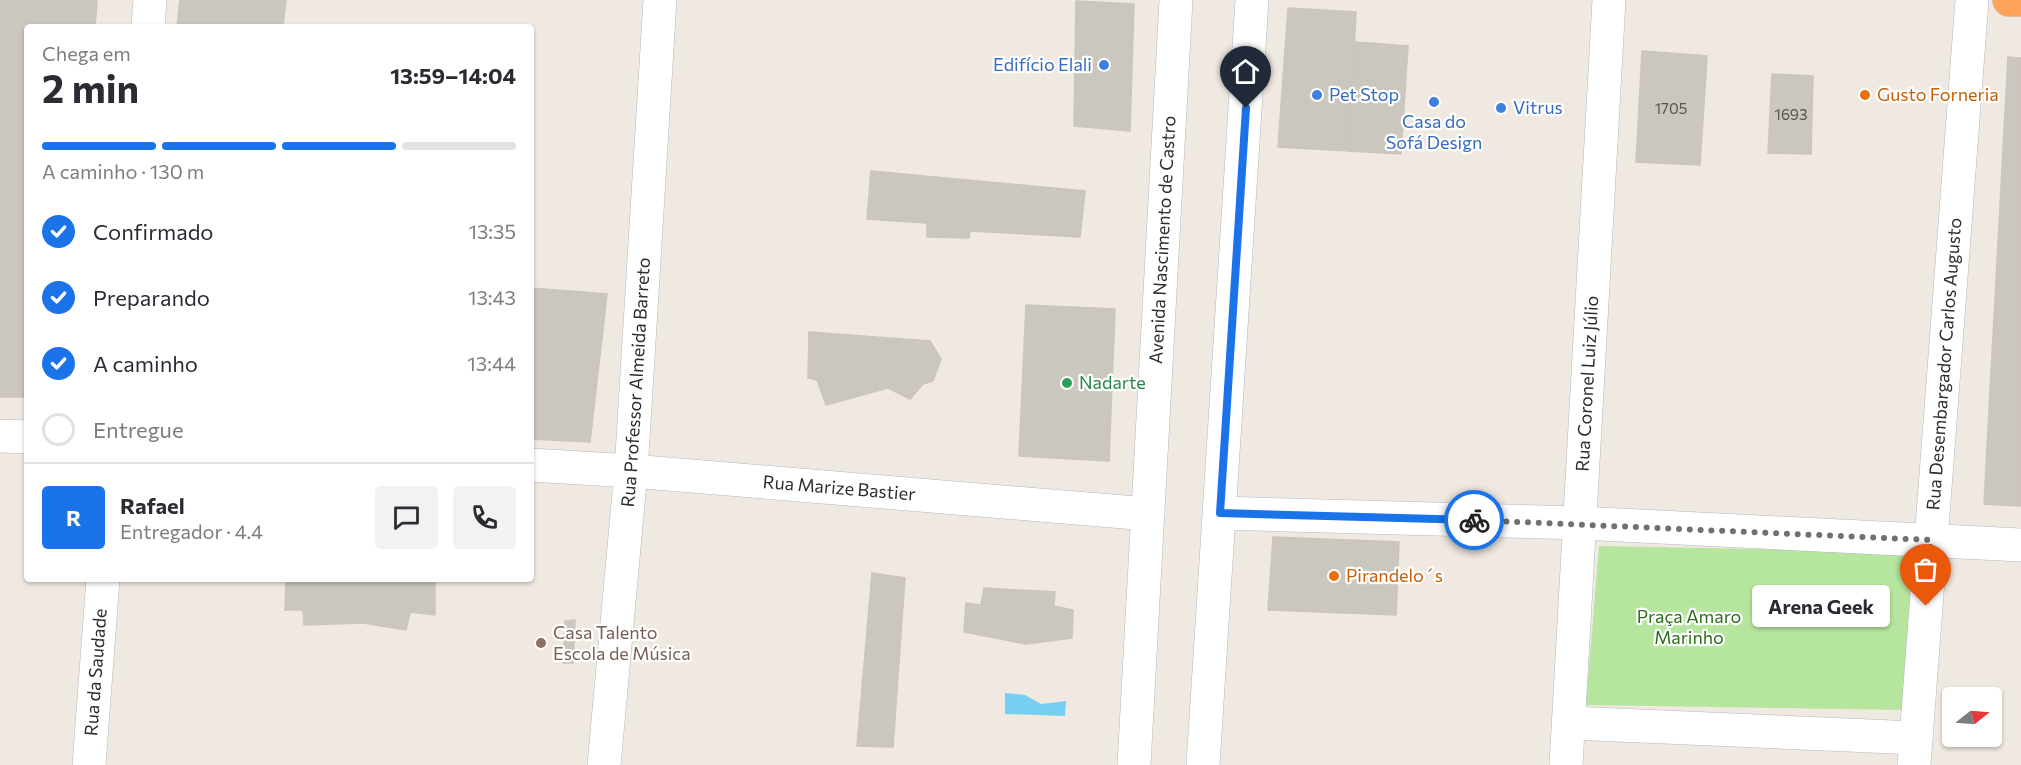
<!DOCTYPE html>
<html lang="pt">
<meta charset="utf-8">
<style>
:root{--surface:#fff;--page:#f2f2f3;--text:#2b2b33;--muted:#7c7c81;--line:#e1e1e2;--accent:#1a73e8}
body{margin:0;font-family:Commissioner,sans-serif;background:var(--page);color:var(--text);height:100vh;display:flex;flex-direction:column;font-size:22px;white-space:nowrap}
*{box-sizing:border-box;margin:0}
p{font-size:20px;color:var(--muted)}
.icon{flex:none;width:33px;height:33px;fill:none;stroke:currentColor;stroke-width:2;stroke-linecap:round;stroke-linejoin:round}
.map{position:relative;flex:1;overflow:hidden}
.side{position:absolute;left:24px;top:24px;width:510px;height:558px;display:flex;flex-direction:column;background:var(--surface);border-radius:6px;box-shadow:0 2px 4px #0004}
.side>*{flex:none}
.needle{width:39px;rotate:73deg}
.buttons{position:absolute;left:1942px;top:687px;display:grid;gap:12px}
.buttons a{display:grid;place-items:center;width:60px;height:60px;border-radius:6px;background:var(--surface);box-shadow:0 2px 4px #0004;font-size:30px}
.pin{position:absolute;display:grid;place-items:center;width:51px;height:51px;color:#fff;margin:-62px -26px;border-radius:50% 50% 50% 0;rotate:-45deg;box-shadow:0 0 6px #0007}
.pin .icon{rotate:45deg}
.courier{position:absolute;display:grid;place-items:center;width:60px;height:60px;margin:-30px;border:4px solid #1a73e8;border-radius:50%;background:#fff;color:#222;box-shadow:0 2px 8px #0007}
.bubble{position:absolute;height:42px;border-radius:6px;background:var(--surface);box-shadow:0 2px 4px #0004;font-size:20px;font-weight:700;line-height:42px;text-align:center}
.summary em{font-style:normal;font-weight:700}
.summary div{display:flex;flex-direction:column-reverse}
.summary{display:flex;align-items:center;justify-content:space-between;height:102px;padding:0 18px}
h1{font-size:39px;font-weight:700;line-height:45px}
.bar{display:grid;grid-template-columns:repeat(4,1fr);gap:9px 6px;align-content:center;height:72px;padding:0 18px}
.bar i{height:8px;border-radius:4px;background:var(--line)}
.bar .current{background:var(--accent)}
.bar p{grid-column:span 4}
.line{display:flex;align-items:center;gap:15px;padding:0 18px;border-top:2px solid var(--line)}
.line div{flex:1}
.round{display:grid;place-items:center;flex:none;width:63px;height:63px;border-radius:6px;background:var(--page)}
ol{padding:0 18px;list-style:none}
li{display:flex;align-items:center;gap:18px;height:66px}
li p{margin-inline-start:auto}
li .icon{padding:6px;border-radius:50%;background:var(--accent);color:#fff;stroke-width:4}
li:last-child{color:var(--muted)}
li i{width:33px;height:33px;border:3px solid var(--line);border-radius:50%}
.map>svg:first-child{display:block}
</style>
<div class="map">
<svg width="2021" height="765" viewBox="0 0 2021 765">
<rect width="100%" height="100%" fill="#efe9e1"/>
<polygon fill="#b6e59e" points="1599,546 1918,552 1909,710 1586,705"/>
<polygon fill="#75cff0" points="1005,693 1025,695 1041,704 1066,701 1065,716 1005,714"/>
<g fill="#cbc7bf" stroke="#cbc5ba" stroke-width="1.5">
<polygon points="0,0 97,0 95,27 27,27 27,397 0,397"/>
<polygon points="180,0 286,0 283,27 177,27"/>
<polygon points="1076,1 1134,4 1130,131 1074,126"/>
<polygon points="1288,8 1356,12 1349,151 1278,147"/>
<polygon points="1355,42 1408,46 1401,154 1349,151"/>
<polygon points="1642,51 1707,56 1700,165 1636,162"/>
<polygon points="2008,57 2021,58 2021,506 1984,504"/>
<polygon points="1772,74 1813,76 1811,154 1768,153"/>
<polygon points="871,171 1085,191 1080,237 970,231 969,238 927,237 927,223 867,219"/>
<polygon points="531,288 607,294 590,442 531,439"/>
<polygon points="1026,305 1115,309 1109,461 1019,456"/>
<polygon points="809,332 930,341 941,359 933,381 923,384 910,399 888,388 826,405 817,380 808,378"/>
<polygon points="1273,537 1399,542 1396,615 1268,610"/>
<polygon points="872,573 905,578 893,747 857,746"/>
<polygon points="286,579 435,579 435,615 410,612 406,630 363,623 304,625 303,610 285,610"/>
<polygon points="984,588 1055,592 1054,606 1073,610 1072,638 1026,644 964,632 966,603 981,605"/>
<polygon points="575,620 573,663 563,663 565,621"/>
</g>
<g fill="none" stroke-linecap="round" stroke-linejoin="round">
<defs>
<g id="street">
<polyline points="148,27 150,0"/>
<polyline points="0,436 27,437"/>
<path id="s1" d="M531,465L631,471L1148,514"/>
<polyline points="1220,513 1580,523 2021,545"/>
<polyline points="1570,723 1916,738"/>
<path id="s2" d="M89,765L103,579"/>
<path id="s3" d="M604,765L631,471L660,0"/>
<path id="s4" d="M1566,765L1609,0"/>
<path id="s5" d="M1914,765L1972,0"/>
</g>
<g id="secondary">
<path id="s6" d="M1134,765L1176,0"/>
<polyline points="1203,765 1252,0"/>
</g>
<polyline id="highway" points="2009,0 2021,0"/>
</defs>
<use href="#street" stroke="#b4b7c1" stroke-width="34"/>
<use href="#secondary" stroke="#b4b7c1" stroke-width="34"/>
<use href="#highway" stroke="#c9c9c9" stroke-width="34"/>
<use href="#street" stroke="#fff" stroke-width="33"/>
<use href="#secondary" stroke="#fff" stroke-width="33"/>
<use href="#highway" stroke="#ffa35c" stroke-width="33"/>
</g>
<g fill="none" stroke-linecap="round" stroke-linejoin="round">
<polyline stroke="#726f6d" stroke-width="6" stroke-dasharray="0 10.8" points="1474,520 1931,540 1926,606"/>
<polyline stroke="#1a73e8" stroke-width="8" points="1246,108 1220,513 1474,520"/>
</g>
<g fill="#3f7fe0" stroke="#fff" stroke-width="2">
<circle cx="1104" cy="65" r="6"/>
<circle cx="1317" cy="95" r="6"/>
<circle cx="1434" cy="102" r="6"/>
<circle cx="1501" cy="108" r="6"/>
</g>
<g fill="#e8710a" stroke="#fff" stroke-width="2">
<circle cx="1865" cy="95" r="6"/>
<circle cx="1334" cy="576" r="6"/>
</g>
<circle fill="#2e9e5b" stroke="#fff" stroke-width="2" cx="1067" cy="383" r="6"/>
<circle fill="#8d6e63" stroke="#fff" stroke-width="2" cx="541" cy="643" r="6"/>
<g text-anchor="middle" stroke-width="4.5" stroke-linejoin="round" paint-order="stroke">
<g font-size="15" fill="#555452">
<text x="1671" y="114">1705</text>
<text x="1791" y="120">1693</text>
</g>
<g font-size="18" fill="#366cbe" stroke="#fff" text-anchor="start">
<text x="1092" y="71" text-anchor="end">Edifício Elali</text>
<text x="1329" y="101">Pet Stop</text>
<text x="1513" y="114">Vitrus</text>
<text x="1434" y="128" text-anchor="middle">Casa do<tspan x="1434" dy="21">Sofá Design</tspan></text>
</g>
<g font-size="18" fill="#c56008" stroke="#fff" text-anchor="start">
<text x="1877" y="101">Gusto Forneria</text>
<text x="1346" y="582">Pirandelo´s</text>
</g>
<g font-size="18" fill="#2e2e2e" stroke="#fff">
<text dy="6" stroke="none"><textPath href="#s6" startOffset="526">Avenida Nascimento de Castro</textPath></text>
<text dy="6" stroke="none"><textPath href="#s5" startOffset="402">Rua Desembargador Carlos Augusto</textPath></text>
<text dy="6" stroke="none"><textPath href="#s3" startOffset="384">Rua Professor Almeida Barreto</textPath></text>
<text dy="6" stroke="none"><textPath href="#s4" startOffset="382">Rua Coronel Luiz Júlio</textPath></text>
<text dy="6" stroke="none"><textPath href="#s1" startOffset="309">Rua Marize Bastier</textPath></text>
<text dy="6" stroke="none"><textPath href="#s2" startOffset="93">Rua da Saudade</textPath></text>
</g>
<g font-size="18" fill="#27864d" stroke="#fff" text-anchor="start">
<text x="1079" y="389">Nadarte</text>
</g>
<g font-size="18" fill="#2c6e1b" stroke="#fff">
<text x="1689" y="623">Praça Amaro<tspan x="1689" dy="21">Marinho</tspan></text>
</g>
<g font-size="18" fill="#785e54" stroke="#fff" text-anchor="start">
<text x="553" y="639">Casa Talento<tspan x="553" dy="21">Escola de Música</tspan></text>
</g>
</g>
</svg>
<div class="buttons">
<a><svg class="needle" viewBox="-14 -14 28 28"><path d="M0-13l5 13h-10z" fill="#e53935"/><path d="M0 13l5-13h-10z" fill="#7c7c81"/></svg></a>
</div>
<div class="pin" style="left:1926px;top:606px;background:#ea580c"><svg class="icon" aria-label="bag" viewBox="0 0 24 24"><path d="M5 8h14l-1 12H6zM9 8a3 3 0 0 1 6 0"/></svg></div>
<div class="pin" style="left:1246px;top:108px;background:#1f2937"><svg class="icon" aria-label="home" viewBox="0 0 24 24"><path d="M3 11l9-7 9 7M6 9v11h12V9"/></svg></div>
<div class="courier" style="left:1474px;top:520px"><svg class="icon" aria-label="bike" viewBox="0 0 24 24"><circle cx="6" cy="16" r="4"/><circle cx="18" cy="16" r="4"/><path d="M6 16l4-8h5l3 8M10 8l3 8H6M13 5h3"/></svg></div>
<div class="bubble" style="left:1752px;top:585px;width:138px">Arena Geek</div>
<section class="side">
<div class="summary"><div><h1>2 min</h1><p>Chega em</p></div><em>13:59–14:04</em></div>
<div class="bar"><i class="current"></i><i class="current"></i><i class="current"></i><i></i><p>A caminho · 130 m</p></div>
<ol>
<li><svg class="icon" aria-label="check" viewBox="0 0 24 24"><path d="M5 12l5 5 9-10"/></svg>Confirmado<p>13:35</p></li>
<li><svg class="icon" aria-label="check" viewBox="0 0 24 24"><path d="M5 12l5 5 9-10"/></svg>Preparando<p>13:43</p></li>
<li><svg class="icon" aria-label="check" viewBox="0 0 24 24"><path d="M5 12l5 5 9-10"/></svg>A caminho<p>13:44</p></li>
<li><i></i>Entregue</li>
</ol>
<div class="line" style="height:108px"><b class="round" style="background:var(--accent);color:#fff">R</b><div><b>Rafael</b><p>Entregador · 4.4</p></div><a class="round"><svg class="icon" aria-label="chat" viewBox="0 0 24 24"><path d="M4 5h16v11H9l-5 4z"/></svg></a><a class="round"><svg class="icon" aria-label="phone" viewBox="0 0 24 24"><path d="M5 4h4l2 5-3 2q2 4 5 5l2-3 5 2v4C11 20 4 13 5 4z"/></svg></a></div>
</section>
</div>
